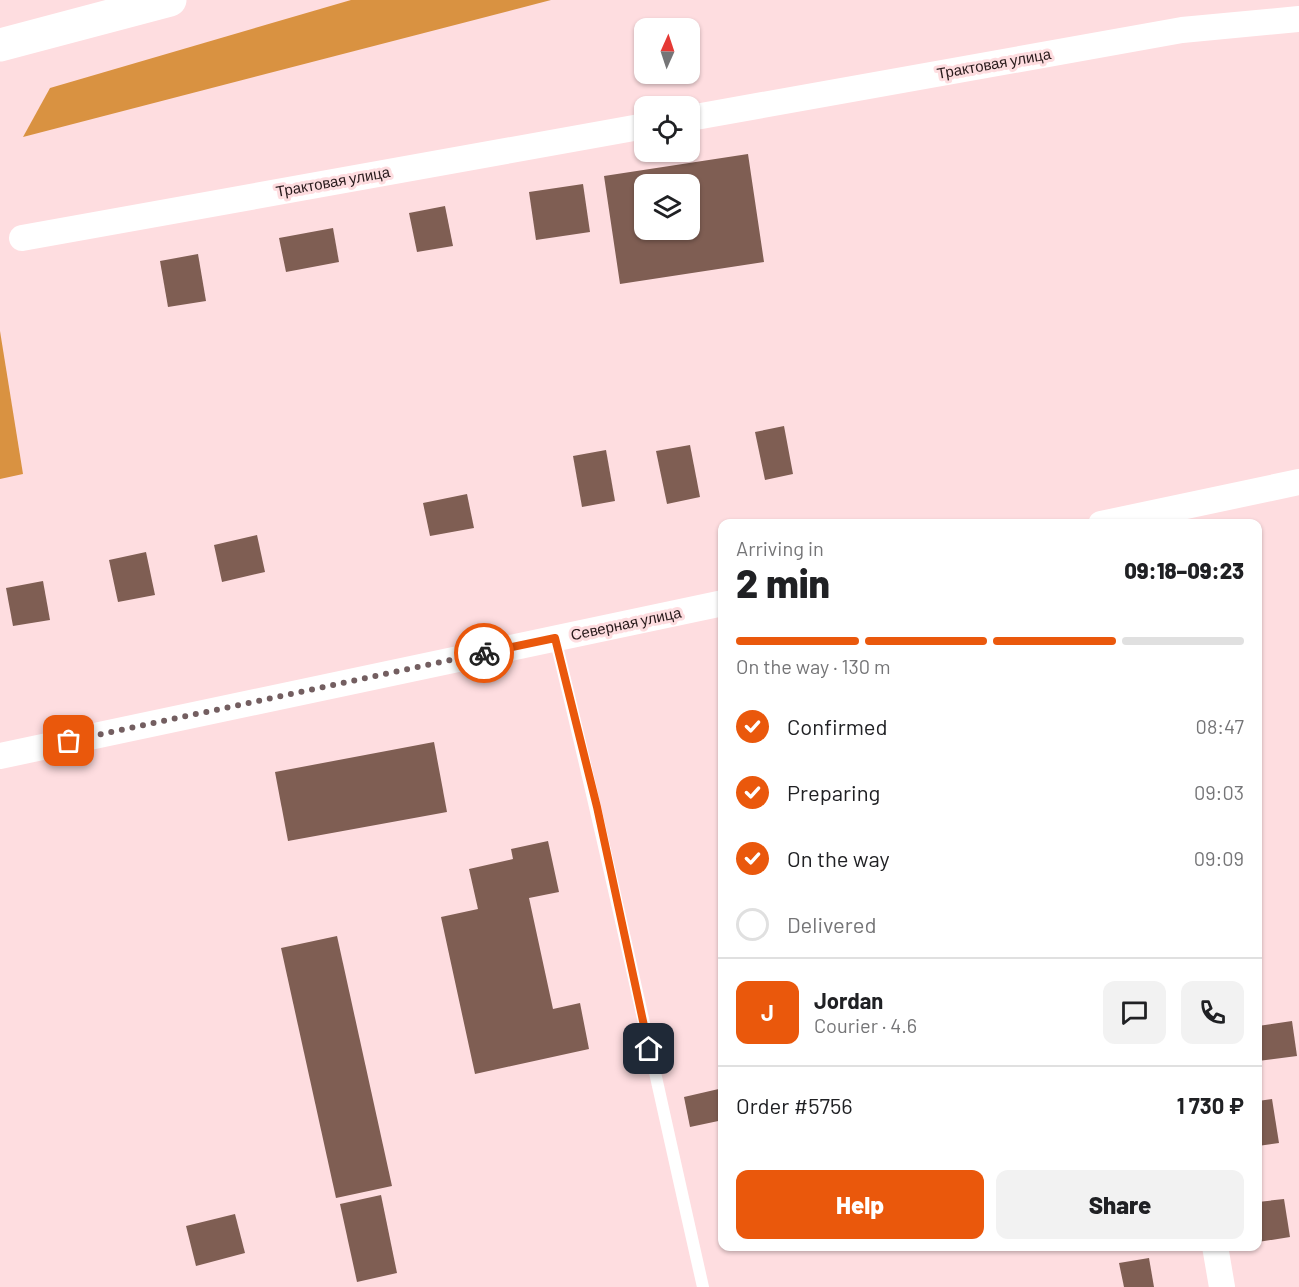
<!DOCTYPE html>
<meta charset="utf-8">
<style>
:root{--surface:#fff;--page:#f2f2f2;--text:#202124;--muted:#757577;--line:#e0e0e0;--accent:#ea580c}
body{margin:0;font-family:Barlow,sans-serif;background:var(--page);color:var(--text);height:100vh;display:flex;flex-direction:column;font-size:22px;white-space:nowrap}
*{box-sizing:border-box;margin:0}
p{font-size:20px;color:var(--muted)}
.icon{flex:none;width:33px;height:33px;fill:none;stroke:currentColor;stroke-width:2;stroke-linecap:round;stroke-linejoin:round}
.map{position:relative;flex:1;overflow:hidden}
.panel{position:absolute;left:718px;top:519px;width:544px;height:732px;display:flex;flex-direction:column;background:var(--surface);border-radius:12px;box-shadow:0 2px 4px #0004}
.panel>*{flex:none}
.needle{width:39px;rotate:3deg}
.tools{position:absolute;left:634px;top:18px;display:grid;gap:12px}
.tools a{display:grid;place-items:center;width:66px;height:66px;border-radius:12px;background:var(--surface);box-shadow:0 2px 4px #0004;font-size:30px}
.pin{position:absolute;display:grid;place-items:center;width:51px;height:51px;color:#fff;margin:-26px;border-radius:12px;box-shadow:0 3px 9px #0006}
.courier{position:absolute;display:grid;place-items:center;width:60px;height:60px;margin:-30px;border:4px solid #ea580c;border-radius:50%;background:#fff;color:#222;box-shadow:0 2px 8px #0007}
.head em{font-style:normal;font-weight:800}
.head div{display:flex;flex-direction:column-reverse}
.head{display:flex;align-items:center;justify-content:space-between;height:102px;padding:0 18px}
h1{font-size:39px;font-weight:800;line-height:45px}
.bar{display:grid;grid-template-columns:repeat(4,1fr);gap:9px 6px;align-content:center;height:72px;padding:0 18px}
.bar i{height:8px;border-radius:4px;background:var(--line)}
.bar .selected{background:var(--accent)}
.bar p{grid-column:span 4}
.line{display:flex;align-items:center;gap:15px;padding:0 18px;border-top:2px solid var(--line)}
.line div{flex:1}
.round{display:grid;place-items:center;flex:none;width:63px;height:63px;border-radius:12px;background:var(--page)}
ol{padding:0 18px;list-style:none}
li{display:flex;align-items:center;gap:18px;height:66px}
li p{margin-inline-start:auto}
li .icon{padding:6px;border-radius:50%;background:var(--accent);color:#fff;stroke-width:4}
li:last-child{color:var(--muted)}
li i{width:33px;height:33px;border:3px solid var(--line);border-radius:50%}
.cta{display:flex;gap:12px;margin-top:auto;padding:12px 18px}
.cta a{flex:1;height:69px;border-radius:12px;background:var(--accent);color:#fff;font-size:24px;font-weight:800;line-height:69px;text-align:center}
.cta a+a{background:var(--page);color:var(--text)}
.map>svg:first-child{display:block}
</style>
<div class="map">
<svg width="1299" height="1287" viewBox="0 0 1299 1287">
<rect width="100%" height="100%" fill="#fedde0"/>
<g fill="#d99241">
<polygon points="351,0 551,0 23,137 50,88"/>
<polygon points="0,331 23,474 0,479"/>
</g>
<g fill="#7f5e53" fill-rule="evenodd">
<path d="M748,154L764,262L620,284L604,176ZM645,184H690V230H645Z"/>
<polygon points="583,184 590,232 536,240 529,192"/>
<polygon points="445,206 453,246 417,252 409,213"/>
<polygon points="333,228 339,262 286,272 279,238"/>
<polygon points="198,254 206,301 168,307 160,261"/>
<polygon points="784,426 793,474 765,480 755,432"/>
<polygon points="690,445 700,497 667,504 656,451"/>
<polygon points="606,450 615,501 582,507 573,456"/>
<polygon points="467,494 474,528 430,536 423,503"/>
<polygon points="257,535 265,572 222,582 214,545"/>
<polygon points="146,552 155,595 118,602 109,560"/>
<polygon points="43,581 50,620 13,626 6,588"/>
<polygon points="434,742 447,812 288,841 275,772"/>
<polygon points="548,841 559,892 529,898 553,1009 580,1003 589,1049 475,1074 441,917 478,909 469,869 513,859 511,849"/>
<polygon points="337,936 392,1186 336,1198 281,948"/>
<polygon points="1292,1021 1297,1056 1258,1061 1258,1026"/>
<polygon points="723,1088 723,1120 690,1127 684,1097"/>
<polygon points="1272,1099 1279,1143 1258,1146 1258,1101"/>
<polygon points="381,1195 397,1273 357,1282 340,1204"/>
<polygon points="1284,1199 1290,1237 1258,1242 1258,1202"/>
<polygon points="235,1214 245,1253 196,1266 186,1226"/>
<polygon points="1149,1258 1154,1287 1124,1287 1119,1263"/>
</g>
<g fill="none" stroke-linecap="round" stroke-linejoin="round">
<path stroke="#fff" stroke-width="12" d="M555,638C608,854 654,1071 703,1287"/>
<g stroke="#fff" stroke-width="26">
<polyline points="690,118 1182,30 1299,19"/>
<polyline points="22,238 645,126"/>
<polyline points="1101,524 1299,482"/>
<polyline points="0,756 723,603"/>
<polyline points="1215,1246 1222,1287"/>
</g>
<polyline stroke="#fff" stroke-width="33" points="0,45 170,0"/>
</g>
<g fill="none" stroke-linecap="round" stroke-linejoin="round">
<polyline stroke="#735e60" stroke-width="6" stroke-dasharray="0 10.8" points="69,741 484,653"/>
<polyline stroke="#ea580c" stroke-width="8" points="484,653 555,638 597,807 649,1049"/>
</g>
<g text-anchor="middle" stroke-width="6" stroke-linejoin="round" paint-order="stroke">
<g font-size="15" fill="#281a1b" stroke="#fedde0">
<text transform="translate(994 64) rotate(-10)" y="5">Трактовая улица</text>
<text transform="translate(333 182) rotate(-10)" y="5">Трактовая улица</text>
<text transform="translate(626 624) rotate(-12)" y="5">Северная улица</text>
</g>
</g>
</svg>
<div class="tools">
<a><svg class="needle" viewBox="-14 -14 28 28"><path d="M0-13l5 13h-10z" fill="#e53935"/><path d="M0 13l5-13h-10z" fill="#757577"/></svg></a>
<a><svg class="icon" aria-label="locate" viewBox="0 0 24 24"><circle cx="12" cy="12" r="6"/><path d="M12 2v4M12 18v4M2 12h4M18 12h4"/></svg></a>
<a><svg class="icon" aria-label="layers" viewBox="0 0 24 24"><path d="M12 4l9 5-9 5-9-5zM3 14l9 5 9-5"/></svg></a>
</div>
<div class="pin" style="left:69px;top:741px;background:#ea580c"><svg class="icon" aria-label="bag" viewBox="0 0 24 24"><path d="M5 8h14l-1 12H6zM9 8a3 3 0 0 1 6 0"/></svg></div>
<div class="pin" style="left:649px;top:1049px;background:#1f2937"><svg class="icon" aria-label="home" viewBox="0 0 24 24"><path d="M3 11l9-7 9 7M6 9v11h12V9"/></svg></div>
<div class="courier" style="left:484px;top:653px"><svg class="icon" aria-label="bike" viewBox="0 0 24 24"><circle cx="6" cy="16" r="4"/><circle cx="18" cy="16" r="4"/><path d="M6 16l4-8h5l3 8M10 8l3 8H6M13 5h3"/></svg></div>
<section class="panel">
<div class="head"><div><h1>2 min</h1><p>Arriving in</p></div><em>09:18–09:23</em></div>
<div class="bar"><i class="selected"></i><i class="selected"></i><i class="selected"></i><i></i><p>On the way · 130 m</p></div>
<ol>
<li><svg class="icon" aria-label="check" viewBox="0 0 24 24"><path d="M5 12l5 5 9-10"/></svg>Confirmed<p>08:47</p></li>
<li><svg class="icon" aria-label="check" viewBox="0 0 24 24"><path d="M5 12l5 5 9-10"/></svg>Preparing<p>09:03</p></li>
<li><svg class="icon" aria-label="check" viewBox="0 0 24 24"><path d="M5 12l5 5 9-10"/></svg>On the way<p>09:09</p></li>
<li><i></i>Delivered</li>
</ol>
<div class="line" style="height:108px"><b class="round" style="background:var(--accent);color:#fff">J</b><div><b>Jordan</b><p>Courier · 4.6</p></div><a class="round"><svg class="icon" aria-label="chat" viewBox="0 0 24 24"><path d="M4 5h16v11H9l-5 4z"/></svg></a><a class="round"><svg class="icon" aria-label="phone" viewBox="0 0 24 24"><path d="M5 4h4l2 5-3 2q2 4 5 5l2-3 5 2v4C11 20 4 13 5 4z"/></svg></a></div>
<div class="line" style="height:78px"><div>Order #5756</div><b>1 730 ₽</b></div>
<div class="cta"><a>Help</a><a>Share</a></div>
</section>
</div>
